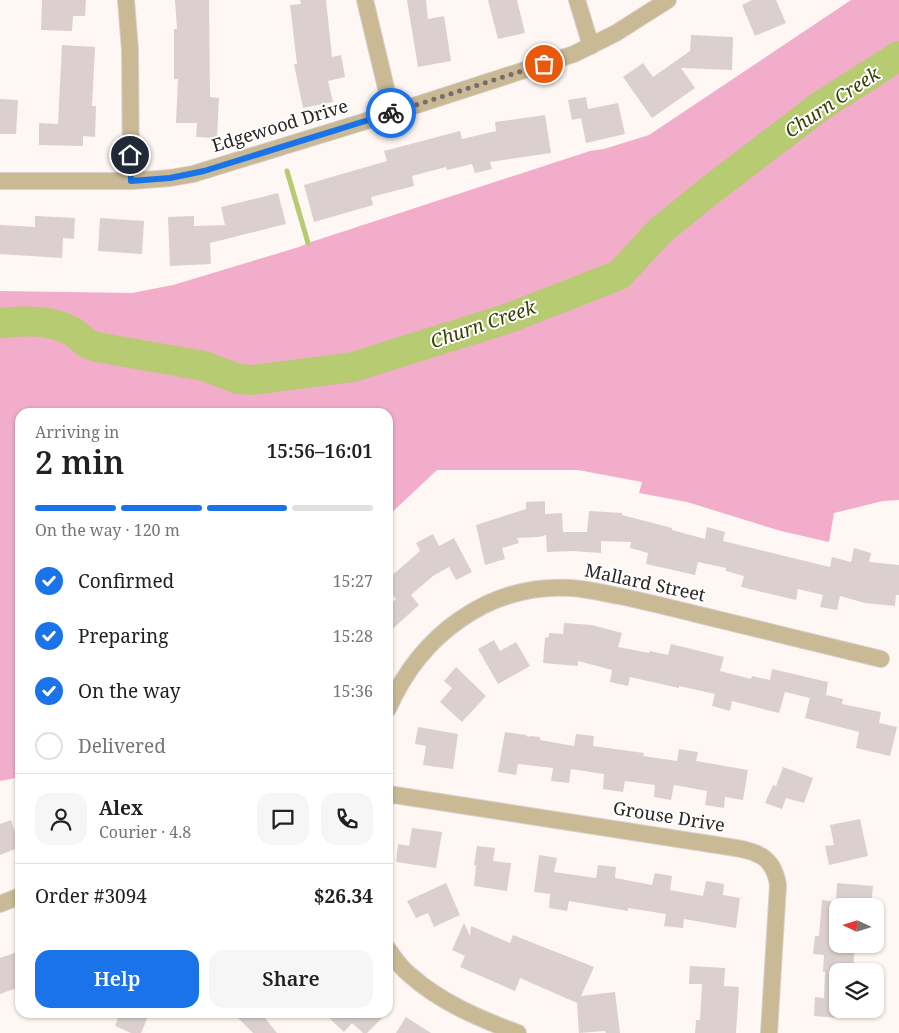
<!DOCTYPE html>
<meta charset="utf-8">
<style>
:root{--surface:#fff;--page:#f6f6f6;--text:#202124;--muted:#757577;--line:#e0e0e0;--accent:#1a73e8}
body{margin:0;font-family:"Noto Serif",serif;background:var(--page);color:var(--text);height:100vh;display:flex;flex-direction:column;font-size:19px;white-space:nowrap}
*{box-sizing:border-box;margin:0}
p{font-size:16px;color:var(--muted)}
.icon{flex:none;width:28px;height:28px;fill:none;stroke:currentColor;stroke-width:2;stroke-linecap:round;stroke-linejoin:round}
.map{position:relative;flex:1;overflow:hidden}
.side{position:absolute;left:15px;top:408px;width:378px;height:610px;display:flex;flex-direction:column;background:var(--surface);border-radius:15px;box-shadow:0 1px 4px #0004}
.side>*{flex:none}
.needle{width:32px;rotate:274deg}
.fabs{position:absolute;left:829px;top:898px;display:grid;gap:10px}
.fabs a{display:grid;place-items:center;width:55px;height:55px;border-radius:10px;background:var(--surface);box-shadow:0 1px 4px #0004;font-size:25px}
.pin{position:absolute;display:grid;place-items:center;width:42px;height:42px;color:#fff;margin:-21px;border:2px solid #fff;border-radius:50%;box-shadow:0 1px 5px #0007}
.courier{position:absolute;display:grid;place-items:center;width:50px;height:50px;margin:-25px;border:4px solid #1a73e8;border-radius:50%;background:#fff;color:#222;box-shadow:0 1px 6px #0007}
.overview em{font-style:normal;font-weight:600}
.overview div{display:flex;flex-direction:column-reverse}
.overview{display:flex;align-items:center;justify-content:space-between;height:85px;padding:0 20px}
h1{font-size:32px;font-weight:600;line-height:38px}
.bar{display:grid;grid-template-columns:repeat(4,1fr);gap:8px 5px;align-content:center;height:60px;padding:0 20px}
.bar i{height:6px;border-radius:4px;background:var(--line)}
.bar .selected{background:var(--accent)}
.bar p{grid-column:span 4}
.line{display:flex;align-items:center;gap:12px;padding:0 20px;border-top:1px solid var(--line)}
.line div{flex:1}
.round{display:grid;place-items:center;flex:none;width:52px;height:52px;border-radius:15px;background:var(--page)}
ol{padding:0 20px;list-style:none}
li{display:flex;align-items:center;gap:15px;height:55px}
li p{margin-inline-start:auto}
li .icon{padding:5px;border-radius:50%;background:var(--accent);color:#fff;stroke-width:4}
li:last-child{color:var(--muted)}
li i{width:28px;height:28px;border:2px solid var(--line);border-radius:50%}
.action{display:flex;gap:10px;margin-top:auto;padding:10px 20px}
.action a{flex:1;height:58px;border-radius:15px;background:var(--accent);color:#fff;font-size:20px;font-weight:600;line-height:58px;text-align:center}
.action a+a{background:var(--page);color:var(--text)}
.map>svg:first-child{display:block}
</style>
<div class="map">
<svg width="899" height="1033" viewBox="0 0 899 1033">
<rect width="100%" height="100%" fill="#fef7f3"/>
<polygon fill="#f2adcb" points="851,0 899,0 899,500 883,501 834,513 829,542 781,531 687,502 639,493 642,482 578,470 437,470 388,516 388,412 20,412 20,777 0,781 0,291 132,293 173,285 299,247 311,242 590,151 604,149 649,135"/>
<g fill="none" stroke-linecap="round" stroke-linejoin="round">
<polyline stroke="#b7cb72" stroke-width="5" points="287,171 308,243"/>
<path stroke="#b7cb72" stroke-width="30" d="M0,323C23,321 47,319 69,330C77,333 81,339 87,343C91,346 97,347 102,348L204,366L238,379L253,380L353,367L509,318L619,275L660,231L704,195L819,107L899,56"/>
</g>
<g fill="#dbd0cf">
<polygon points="42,0 86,0 85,16 73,16 72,31 41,30"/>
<polygon points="175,0 209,0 210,97 219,98 217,138 196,137 197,123 176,123 178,79 174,79 174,29 177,29"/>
<polygon points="300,0 326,0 332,57 341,55 345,77 328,81 333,102 303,108 294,64 297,64 290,5 301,4"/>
<polygon points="407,0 426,0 428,19 444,16 451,61 418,67"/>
<polygon points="488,0 517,0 525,33 498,39"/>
<polygon points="752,0 776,0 786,23 755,36 742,5"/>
<polygon points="691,35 733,37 732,70 681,68 695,88 652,118 623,77 643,63 653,77 690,51"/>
<polygon points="62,45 95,47 92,106 96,106 95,137 83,136 83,146 39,145 39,123 58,124"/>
<polygon points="586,97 588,109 618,103 625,134 586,143 581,118 572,120 568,100"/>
<polygon points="0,99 18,100 16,134 0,134"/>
<polygon points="545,115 551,153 490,162 492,169 475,173 472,164 447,170 446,167 412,176 414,186 371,197 373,205 314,222 304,185 387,161 384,151 460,131 462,139 496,131 495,122"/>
<polygon points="278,193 286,224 210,243 211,264 170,266 168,217 194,216 194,226 225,225 221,207"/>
<polygon points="35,216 75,218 74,239 63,238 62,258 0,254 0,225 35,227"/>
<polygon points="100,218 144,221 142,254 98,251"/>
<polygon points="545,501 545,514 562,513 563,532 587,532 589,511 622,513 622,515 672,528 672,530 705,539 707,527 725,532 723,541 830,567 832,557 851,562 854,548 871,553 869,562 899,565 899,595 896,595 895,606 865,603 840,596 837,610 820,607 823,595 798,589 796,600 741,587 744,576 726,571 726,568 698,562 695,575 646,564 648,553 630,548 631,542 601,541 601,553 573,551 547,552 546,535 539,537 517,538 519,543 502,548 505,559 485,565 476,525 526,509 526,502"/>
<polygon points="433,534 439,546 454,538 472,572 456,580 449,567 433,576 411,595 419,605 388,633 388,607 396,599 388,588 388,579 420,551 416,543"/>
<polygon points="564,623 592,625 622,633 618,647 649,653 650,651 668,655 671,644 724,657 720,671 751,679 752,676 770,680 772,669 828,682 826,695 843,699 842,704 881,712 879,723 897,727 890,756 856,748 859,732 805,718 810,698 785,692 779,713 732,701 730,711 712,706 715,694 679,686 679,688 630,677 628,686 610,682 612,670 578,661 578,666 543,663 545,638 549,637 549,633 563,634"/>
<polygon points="494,640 500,651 516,642 530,666 498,684 478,649"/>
<polygon points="456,667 486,696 462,722 440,702 452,688 444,681"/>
<polygon points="418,727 458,734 453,769 423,765 426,746 415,744"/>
<polygon points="505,732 526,735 528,737 530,736 540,737 540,740 574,746 576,734 594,736 593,746 644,753 643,756 677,761 679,749 698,752 696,761 748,770 743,800 725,797 724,808 705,805 707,791 674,785 671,800 654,797 655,785 625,781 623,792 603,789 604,774 571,769 569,783 551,781 553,768 518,764 516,775 498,772"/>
<polygon points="783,767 813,778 804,803 786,798 782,809 765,803 773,785 776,786"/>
<polygon points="860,819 868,856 829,865 825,846 834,845 830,825"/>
<polygon points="11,820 20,847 0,855 0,824"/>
<polygon points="412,828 442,832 436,868 396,862 398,844 409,846"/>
<polygon points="477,846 495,848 493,861 511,863 507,891 474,886 476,865 474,865"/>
<polygon points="539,855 557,858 554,872 596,878 598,865 616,867 615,878 652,885 655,873 672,876 670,890 703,896 706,881 724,884 723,895 740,898 736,928 684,919 683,928 664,926 666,914 628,908 628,911 569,901 567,911 549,908 550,894 534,892"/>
<polygon points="446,883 460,915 434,927 428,913 416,918 407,901"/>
<polygon points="837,883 873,886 871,906 838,906 838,944 855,944 853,971 838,971 838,1018 814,1016 815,997 824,998 825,972 823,972 824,955 813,954 815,936 819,936 822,900 836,902"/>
<polygon points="464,923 470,936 471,926 510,943 513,935 594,967 581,996 615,992 620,1033 606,1033 605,1031 579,1033 577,1003 520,978 515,991 460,967 465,956 452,950"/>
<polygon points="20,951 20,987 0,994 0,958"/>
<polygon points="690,966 725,968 724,986 739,987 736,1033 695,1033 696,1020 700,1020 702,984 689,984"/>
<polygon points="120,1012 150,1012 141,1033 131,1033 115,1026"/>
<polygon points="232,1012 260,1012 277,1033 253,1033"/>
<polygon points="337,1012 388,1012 367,1033 363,1033 352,1023 344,1032 330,1019"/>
<polygon points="406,1017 431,1033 396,1033"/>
</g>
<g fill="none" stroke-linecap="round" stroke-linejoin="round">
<defs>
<g id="minor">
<polyline points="126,0 130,50 131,181"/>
<polyline points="365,0 392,113"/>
<polyline points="577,0 591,46"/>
<polyline points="0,181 131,181 170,178 193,174 392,113 574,54 616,33 668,0"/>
<path d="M388,709C420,636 488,583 571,588C587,589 603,593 619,596C648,602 676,609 704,616C763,630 822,645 881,659"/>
<path d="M388,794L736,848C760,852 774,859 778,885L769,1033"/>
<polyline points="0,904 20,896"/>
<path d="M388,949C394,958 401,968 410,975C440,1002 480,1019 518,1033"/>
</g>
</defs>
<use href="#minor" stroke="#d8d1ce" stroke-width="18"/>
<use href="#minor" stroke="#c9b995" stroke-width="16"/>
</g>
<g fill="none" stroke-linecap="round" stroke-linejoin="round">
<polyline stroke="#746f6c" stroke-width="5" stroke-dasharray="0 9" points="391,113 544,64"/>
<polyline stroke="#1a73e8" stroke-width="6" points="130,155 131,181 170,178 204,171 391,113"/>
</g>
<g text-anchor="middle" stroke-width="4" stroke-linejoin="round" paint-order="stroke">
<g font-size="18" fill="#292624" stroke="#fff">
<text transform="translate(280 126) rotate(-17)" y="6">Edgewood Drive</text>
<text transform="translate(645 583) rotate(12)" y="6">Mallard Street</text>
<text transform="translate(669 817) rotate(9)" y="6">Grouse Drive</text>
</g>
<g font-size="19" font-style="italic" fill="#384300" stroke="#fff">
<text transform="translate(832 102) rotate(-34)" y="7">Churn Creek</text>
<text transform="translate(483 324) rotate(-19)" y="7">Churn Creek</text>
</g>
</g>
</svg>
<div class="fabs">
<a><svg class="needle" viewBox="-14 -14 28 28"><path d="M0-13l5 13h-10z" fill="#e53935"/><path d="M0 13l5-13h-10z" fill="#757577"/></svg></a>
<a><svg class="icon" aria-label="layers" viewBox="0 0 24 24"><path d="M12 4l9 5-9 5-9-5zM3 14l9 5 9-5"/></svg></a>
</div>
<div class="pin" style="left:544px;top:64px;background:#ea580c"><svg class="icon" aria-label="bag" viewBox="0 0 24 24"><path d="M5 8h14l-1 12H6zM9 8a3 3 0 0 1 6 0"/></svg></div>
<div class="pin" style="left:130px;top:155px;background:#1f2937"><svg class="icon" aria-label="home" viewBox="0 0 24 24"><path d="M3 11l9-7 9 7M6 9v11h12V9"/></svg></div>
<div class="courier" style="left:391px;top:113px"><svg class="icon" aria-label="bike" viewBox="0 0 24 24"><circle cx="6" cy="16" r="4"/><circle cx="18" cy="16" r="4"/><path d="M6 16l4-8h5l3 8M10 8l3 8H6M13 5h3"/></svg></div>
<section class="side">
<div class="overview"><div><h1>2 min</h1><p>Arriving in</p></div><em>15:56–16:01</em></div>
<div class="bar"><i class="selected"></i><i class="selected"></i><i class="selected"></i><i></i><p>On the way · 120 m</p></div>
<ol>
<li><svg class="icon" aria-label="check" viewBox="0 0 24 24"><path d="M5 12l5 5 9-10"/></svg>Confirmed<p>15:27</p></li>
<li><svg class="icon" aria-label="check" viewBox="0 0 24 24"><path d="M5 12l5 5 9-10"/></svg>Preparing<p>15:28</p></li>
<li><svg class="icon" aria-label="check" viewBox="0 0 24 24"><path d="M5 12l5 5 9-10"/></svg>On the way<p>15:36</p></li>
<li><i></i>Delivered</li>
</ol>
<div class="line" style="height:90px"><a class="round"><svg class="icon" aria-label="person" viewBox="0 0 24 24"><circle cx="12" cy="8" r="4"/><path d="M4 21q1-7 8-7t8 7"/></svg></a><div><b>Alex</b><p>Courier · 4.8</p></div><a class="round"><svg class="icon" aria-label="chat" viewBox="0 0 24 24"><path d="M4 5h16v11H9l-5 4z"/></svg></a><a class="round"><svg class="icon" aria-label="phone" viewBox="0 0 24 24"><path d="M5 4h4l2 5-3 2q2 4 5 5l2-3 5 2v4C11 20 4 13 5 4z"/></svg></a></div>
<div class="line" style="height:65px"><div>Order #3094</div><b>$26.34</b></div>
<div class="action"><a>Help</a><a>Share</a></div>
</section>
</div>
